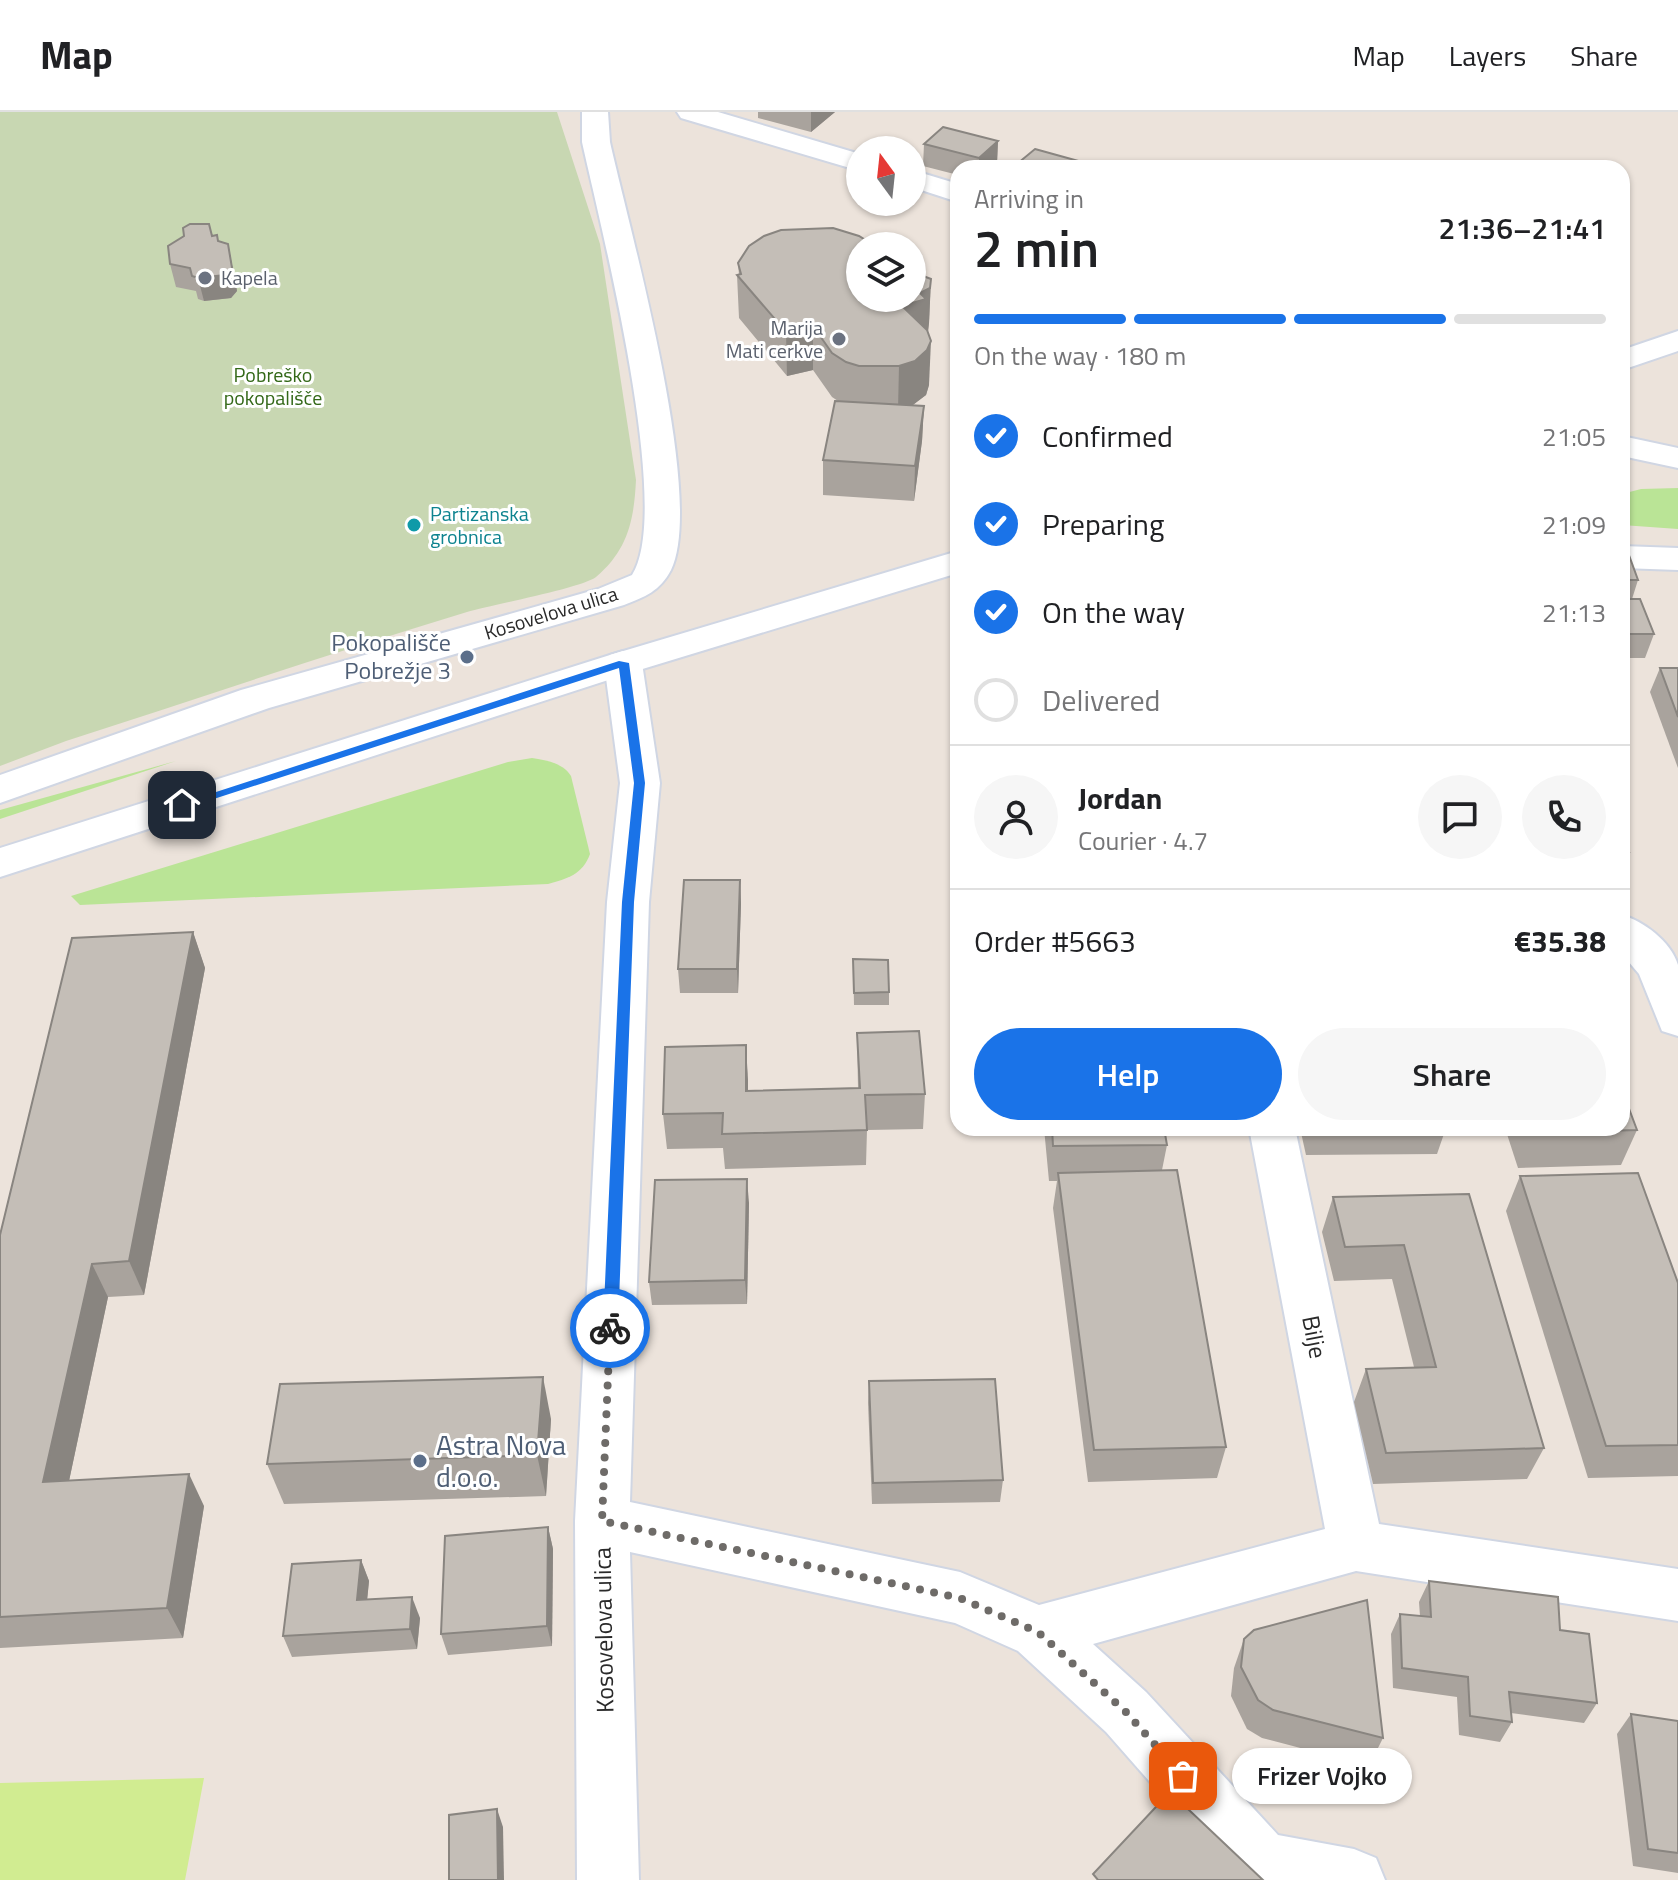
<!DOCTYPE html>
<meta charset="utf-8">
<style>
:root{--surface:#fff;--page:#f6f6f6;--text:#202124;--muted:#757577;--line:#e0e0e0;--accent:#1a73e8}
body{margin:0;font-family:"Titillium Web",sans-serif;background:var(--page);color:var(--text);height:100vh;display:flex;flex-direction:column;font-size:30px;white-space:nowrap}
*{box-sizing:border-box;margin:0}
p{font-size:26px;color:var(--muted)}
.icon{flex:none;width:44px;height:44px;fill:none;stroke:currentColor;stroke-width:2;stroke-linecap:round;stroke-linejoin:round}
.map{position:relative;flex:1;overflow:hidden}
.side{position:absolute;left:950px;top:48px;width:680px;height:976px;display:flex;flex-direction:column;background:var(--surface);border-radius:24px;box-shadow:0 2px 6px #0004}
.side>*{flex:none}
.needle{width:52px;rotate:345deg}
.tools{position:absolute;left:846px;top:24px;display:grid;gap:16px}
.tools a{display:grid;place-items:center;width:80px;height:80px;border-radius:50%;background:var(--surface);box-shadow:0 2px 6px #0004;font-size:40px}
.pin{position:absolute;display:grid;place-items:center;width:68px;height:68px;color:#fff;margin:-34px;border-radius:16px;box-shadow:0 4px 12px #0006}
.courier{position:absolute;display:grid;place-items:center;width:80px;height:80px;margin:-40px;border:6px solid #1a73e8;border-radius:50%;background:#fff;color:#222;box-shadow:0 2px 10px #0007}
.bubble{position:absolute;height:56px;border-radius:28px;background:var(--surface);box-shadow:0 2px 6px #0004;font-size:26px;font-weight:600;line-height:56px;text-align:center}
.overview em{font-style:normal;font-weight:600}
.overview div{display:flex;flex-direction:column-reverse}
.overview{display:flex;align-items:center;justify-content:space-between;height:136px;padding:0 24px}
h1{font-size:52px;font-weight:600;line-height:60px}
.bar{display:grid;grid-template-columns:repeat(4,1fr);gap:12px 8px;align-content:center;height:96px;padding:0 24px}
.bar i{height:10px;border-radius:6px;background:var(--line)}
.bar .on{background:var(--accent)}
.bar p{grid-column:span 4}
.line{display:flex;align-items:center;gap:20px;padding:0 24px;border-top:2px solid var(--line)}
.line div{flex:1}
.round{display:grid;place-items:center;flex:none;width:84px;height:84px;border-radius:42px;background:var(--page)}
ol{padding:0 24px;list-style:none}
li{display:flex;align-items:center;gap:24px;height:88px}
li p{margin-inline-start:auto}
li .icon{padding:8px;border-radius:50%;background:var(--accent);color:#fff;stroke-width:4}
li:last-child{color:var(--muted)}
li i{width:44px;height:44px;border:4px solid var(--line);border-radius:50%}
.button{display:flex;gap:16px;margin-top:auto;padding:16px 24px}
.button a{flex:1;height:92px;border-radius:48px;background:var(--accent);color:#fff;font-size:32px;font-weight:600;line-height:92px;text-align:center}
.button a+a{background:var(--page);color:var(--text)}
header{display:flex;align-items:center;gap:48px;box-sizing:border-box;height:112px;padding:0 40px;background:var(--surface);border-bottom:2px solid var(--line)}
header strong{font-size:38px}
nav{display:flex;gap:44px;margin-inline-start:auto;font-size:28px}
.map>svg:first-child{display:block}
</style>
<header>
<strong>Map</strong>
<nav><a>Map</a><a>Layers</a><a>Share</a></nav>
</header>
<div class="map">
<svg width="1678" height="1768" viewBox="0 0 1678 1768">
<rect width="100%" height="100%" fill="#ece3db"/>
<g fill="#bae496">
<polygon points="1678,376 1678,417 1622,413 1622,382 1641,377"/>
<path d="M532,646C546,648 563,651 571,664L590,742C583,762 567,767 548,772L80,793L71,784L508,650Z"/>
<polygon points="176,649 0,707 0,698"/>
</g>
<path fill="#c8d7b2" d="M0,0H557L600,132L636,368C634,408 628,438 596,465C582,476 491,493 467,500C332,541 199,586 66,629L0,654Z"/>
<polygon fill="#d1ec91" points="204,1666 185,1768 0,1768 0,1671"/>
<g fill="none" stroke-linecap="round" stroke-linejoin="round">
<defs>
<g id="street">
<path d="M582,0H608L610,30C629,116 706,385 671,458C660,479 645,485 624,493L269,596L0,691V663L241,578L598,477L632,463C674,398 600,112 582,30Z"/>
<polygon points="677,0 718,0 860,42 860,59 681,6"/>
<polygon points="912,58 958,72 958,90 912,75"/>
<polygon points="1622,434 1678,436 1678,458 1622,456"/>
<polygon points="623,539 636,543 642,551 660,671 649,790 630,1390 960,1460 1039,1493 1325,1417 1249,1016 1295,1016 1379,1412 1678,1457 1678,1509 1356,1459 1093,1532 1146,1580 1278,1723 1354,1737 1376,1746 1385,1768 1236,1768 1106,1620 1018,1539 955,1511 630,1440 639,1768 577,1768 575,1409 607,790 620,671 604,551 610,543"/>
<path d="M1622,803C1643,809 1671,829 1678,853C1678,870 1678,904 1678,924L1662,919L1639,862L1622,842Z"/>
</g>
<g id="secondary">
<polygon points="1678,219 1678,239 1622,258 1622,238"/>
<polygon points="1622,324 1678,336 1678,356 1622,344"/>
<polygon points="958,439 958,461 636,559 0,765 0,736 610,543"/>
</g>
</defs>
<use href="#street" stroke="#d0d6e3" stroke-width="4"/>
<use href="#secondary" stroke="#d0d6e3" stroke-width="4"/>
<use href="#street" fill="#fff" fill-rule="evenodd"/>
<use href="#secondary" fill="#fff" fill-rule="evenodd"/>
</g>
<g fill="#a9a39d">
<polygon points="758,0 835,0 811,20 758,6"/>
<polygon points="998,29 997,51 992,56 958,56 958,63 923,54 924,32"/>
<polygon points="212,124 218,130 233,155 237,179 231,186 204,189 198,187 196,179 176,175 170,152"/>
<polygon points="738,151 860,186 931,167 929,211 928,220 929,273 926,283 912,293 924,294 922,329 914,389 823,383 823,348 838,289 832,285 813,258 787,264 739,206 737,163 739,163"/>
<polygon points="1622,435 1638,468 1632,487 1654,522 1645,546 1622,546"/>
<polygon points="1660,556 1678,556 1678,656 1650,580"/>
<polygon points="1622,722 1629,740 1622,758"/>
<polygon points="740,768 741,792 738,881 680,881 678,857"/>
<polygon points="193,820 205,856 144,1183 108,1185 69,1369 204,1394 183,1526 0,1536 0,1123"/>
<polygon points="853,847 889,880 889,893 854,893"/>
<polygon points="857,921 925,982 923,1017 867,1018 866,1053 725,1057 723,1036 667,1037 663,1002 746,933 748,979 858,976"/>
<polygon points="1044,1016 1164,1016 1167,1033 1162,1058 1226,1335 1217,1366 1088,1370 1053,1096 1057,1069 1049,1069"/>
<polygon points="1300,1016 1446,1016 1437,1042 1306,1043"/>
<polygon points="1505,1016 1622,1016 1637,1018 1621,1053 1518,1056"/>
<polygon points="1520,1064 1678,1171 1678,1364 1588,1366 1506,1099"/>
<polygon points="1469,1082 1544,1336 1527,1367 1373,1372 1354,1290 1366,1257 1414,1255 1392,1167 1334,1169 1322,1120 1333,1085"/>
<polygon points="749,1091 747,1192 652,1193 649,1170"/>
<polygon points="869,1269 1003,1368 1000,1390 872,1392 868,1291"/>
<polygon points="551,1307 546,1384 284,1392 267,1352"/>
<polygon points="548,1415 553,1437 552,1534 448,1543 441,1522"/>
<polygon points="361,1448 369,1469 367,1488 420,1506 417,1537 292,1545 283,1524"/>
<polygon points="1429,1469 1560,1518 1597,1591 1584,1611 1511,1601 1512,1610 1500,1630 1459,1623 1457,1585 1393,1576 1391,1522 1400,1502 1420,1504 1419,1490"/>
<polygon points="1244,1527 1383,1626 1369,1654 1262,1626 1247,1617 1231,1584 1234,1556"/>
<polygon points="1631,1602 1678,1609 1678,1761 1633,1754 1617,1622"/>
</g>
<g fill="#898580">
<polygon points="811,0 835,0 811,20"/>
<polygon points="998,29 997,51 992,56 979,56 979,46"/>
<polygon points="228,132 237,179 231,186 204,189 198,166"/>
<polygon points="931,167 929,211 928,219 925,221 902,194"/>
<polygon points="813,214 813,258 787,264 786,220"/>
<polygon points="931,229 929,273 926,283 913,293 898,298 899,254"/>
<polygon points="924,294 922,329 914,389 915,354"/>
<polygon points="740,768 741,792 738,881 737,857"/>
<polygon points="193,820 205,856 144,1183 129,1149"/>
<polygon points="746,933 748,968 748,1014 746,979"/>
<polygon points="747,1067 749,1091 747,1192 745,1168"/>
<polygon points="92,1152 108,1185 62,1402 43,1370"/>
<polygon points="543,1265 551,1307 546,1384 537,1343"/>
<polygon points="189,1362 204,1394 183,1526 167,1496"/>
<polygon points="548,1415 553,1437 552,1534 547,1514"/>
<polygon points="361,1448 369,1469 365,1509 357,1488"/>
<polygon points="412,1485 420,1506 417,1537 410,1517"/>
<polygon points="497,1697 503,1715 504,1768 498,1768"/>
</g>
<g fill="#c4beb7" stroke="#898580" stroke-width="2">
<polygon points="943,15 998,29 979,46 924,32"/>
<polygon points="1035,37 1093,53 1090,56 1012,56"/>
<polygon points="1170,49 1198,56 1163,56"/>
<polygon points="190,112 209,112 212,124 217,123 218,129 228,132 232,156 225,163 198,166 192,164 190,156 170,152 168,134 184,124 183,116"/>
<polygon points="833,116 859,124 875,134 880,133 881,134 860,134 860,186 912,186 912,162 918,162 931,167 930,176 920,181 926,187 902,194 927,218 931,229 927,238 915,249 899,254 859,254 846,250 832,241 813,214 786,220 737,163 741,162 738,151 749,134 764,124 781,118"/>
<polygon points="835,289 924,294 915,354 823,348"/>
<polygon points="1622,435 1626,435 1638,468 1622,468"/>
<polygon points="1622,487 1640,487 1654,522 1622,522"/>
<polygon points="1660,556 1678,556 1678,605"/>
<polygon points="1622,722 1629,740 1622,740"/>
<polygon points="684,768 740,768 737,857 678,857"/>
<polygon points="193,820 129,1149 92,1152 43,1370 189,1362 167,1496 0,1505 0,1123 72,826"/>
<polygon points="853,847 888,848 889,880 854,881"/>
<polygon points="919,919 925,982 865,983 867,1018 722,1022 723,1001 663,1002 665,935 746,933 746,979 860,976 857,921"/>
<polygon points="1622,978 1637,1018 1532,1021 1531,1016 1622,1016"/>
<polygon points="1052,1016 1164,1016 1167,1033 1053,1034"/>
<polygon points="1177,1058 1226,1335 1094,1338 1058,1061"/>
<polygon points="1638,1061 1678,1171 1678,1333 1606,1334 1520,1064"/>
<polygon points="747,1067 745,1168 649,1170 655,1068"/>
<polygon points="1469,1082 1544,1336 1386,1341 1366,1257 1436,1255 1404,1133 1345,1135 1333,1085"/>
<polygon points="543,1265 537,1343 267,1352 280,1272"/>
<polygon points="995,1267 1003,1368 873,1371 869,1269"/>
<polygon points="548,1415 547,1514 441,1522 445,1424"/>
<polygon points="361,1448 357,1488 412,1485 410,1517 283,1524 292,1452"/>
<polygon points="1429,1469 1558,1485 1560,1518 1589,1522 1597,1591 1509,1580 1512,1610 1470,1604 1468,1565 1402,1556 1400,1502 1431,1505"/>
<polygon points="1367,1488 1383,1626 1273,1598 1258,1588 1241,1555 1244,1527 1254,1518"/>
<polygon points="1631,1602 1678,1609 1678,1741 1648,1737"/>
<polygon points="1170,1680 1263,1768 1098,1768 1093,1762"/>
<polygon points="497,1697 498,1768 449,1768 449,1703"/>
</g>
<polygon fill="#1a73e8" points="619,549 629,551 645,671 634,790 618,1216 610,1222 603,1216 622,790 634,671 619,556 186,696 176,693"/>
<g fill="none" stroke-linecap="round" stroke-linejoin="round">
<polyline stroke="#6e6b68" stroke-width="8" stroke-dasharray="0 14.4" points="610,1216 602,1409 960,1486 1038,1520 1126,1600 1183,1664"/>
</g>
<g fill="#6b7280" stroke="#fff" stroke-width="3">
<circle cx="205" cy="166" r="8"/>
<circle cx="839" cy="227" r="8"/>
</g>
<circle fill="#0f9aa8" stroke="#fff" stroke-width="3" cx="414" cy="413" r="8"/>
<g fill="#5c6f8a" stroke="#fff" stroke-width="3">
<circle cx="467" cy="545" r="8"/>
<circle cx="420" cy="1349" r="8"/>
</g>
<g text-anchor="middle" stroke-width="6" stroke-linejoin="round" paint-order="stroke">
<g font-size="20" fill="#5b616d" stroke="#fff" text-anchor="start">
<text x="221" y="173">Kapela</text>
<text x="823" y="223" text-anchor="end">Marija<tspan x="823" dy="23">Mati cerkve</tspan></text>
</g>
<g font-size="20" fill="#336818" stroke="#fff">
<text x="273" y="270">Pobreško<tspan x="273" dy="23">pokopališče</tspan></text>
</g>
<g font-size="20" fill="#0d838f" stroke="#fff" text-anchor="start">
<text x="430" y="409">Partizanska<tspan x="430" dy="23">grobnica</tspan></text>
</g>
<g font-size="20" fill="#2a2a2a" stroke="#fff">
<text transform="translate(551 501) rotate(-17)" y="7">Kosovelova ulica</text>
</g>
<g font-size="24" fill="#4e5e75" stroke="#fff" text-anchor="end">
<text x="451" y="539">Pokopališče<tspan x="451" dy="28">Pobrežje 3</tspan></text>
</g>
<g font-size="24" fill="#2a2a2a" stroke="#fff">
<text transform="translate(1314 1225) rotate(79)" y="8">Bilje</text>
<text transform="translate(604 1518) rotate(-91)" y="8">Kosovelova ulica</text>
</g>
<g font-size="28" fill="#4e5e75" stroke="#fff" text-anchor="start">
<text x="436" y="1343">Astra Nova<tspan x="436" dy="32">d.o.o.</tspan></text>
</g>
</g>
</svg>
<div class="tools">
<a><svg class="needle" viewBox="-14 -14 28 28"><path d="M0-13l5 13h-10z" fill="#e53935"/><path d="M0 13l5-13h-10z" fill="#757577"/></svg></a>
<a><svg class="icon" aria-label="layers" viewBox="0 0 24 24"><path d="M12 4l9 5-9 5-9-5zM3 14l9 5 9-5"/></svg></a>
</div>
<div class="pin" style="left:1183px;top:1664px;background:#ea580c"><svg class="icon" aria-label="bag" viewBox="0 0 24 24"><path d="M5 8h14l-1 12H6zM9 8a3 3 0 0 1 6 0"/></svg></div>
<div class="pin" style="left:182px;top:693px;background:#1f2937"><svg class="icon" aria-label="home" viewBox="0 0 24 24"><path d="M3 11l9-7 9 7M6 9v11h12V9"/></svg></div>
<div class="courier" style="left:610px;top:1216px"><svg class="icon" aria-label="bike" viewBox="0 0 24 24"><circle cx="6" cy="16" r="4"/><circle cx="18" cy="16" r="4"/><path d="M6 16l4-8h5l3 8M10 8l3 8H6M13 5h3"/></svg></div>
<div class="bubble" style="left:1232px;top:1636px;width:180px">Frizer Vojko</div>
<section class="side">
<div class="overview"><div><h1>2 min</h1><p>Arriving in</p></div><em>21:36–21:41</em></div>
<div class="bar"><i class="on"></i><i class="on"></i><i class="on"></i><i></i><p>On the way · 180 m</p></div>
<ol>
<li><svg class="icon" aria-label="check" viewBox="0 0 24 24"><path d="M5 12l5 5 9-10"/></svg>Confirmed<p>21:05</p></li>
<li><svg class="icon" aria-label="check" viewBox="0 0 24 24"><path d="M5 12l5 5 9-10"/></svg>Preparing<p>21:09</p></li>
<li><svg class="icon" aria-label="check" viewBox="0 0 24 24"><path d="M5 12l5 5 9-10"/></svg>On the way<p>21:13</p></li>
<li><i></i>Delivered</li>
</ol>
<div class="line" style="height:144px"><a class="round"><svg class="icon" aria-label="person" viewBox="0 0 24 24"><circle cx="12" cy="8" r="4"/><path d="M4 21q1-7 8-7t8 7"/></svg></a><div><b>Jordan</b><p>Courier · 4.7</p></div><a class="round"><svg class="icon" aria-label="chat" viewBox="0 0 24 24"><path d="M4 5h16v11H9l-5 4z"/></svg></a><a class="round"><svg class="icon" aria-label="phone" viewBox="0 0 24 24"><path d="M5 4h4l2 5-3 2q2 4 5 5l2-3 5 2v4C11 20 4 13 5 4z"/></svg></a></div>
<div class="line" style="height:104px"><div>Order #5663</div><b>€35.38</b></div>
<div class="button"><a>Help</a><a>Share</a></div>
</section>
</div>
